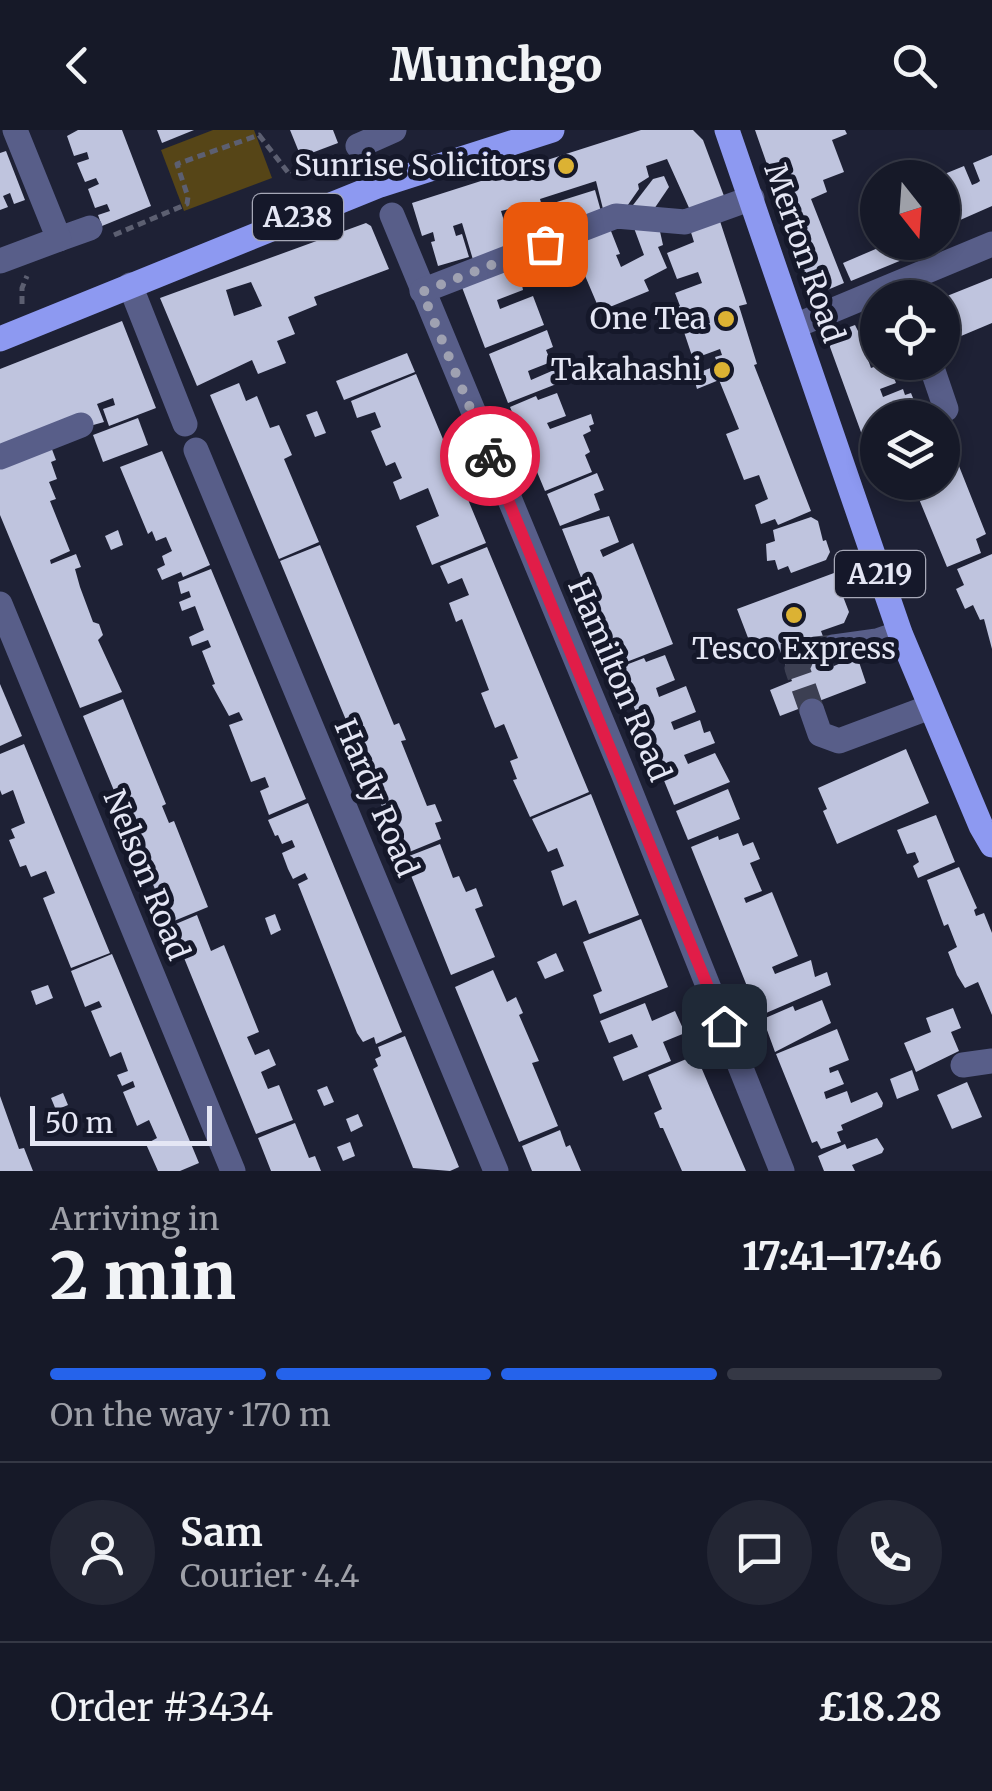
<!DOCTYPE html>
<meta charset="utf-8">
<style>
:root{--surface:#161928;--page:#232634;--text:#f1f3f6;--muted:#9ea0a8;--line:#353845;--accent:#2563eb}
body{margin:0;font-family:Merriweather,serif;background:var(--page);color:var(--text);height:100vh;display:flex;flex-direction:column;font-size:38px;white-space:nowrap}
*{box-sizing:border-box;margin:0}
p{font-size:32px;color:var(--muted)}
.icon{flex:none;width:55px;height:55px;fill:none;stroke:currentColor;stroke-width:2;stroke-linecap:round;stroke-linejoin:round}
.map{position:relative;height:1041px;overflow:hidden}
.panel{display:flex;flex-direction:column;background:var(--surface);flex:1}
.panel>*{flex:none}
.needle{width:65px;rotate:163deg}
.buttons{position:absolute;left:860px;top:30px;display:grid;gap:20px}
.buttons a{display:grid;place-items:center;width:100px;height:100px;border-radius:50%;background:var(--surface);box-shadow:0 5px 15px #0003,0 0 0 2px var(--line);font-size:50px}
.scale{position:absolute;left:30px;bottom:25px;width:182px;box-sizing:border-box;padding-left:10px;border:5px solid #e4e6f4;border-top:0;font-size:28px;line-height:35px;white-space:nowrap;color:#e4e6f4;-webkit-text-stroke:8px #15182a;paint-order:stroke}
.pin{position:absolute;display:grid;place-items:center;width:85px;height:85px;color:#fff;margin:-42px;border-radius:20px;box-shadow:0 5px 15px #0006}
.courier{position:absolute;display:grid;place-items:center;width:100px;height:100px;margin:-50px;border:8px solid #e11d48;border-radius:50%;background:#fff;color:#222;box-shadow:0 2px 12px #0007}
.summary em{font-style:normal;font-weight:800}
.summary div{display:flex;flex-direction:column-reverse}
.summary{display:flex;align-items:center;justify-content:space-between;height:170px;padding:0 50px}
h1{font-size:65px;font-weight:800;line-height:75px}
.bar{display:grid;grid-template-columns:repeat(4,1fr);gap:15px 10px;align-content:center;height:120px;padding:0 50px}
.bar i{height:12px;border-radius:8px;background:var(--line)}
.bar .on{background:var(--accent)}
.bar p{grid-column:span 4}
.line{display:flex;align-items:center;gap:25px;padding:0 50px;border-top:2px solid var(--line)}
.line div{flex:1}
.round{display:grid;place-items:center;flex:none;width:105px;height:105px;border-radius:52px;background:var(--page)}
header{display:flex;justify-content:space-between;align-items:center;height:130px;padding:0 50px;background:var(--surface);font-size:45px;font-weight:800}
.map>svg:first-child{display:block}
</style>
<header><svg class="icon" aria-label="back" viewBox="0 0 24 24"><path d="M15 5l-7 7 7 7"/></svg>Munchgo<svg class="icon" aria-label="search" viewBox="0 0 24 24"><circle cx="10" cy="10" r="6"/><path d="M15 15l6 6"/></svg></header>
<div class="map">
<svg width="992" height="1041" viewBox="0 0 992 1041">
<rect width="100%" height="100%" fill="#1e2135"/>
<polygon fill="#564517" points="213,0 254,0 272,48 184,81 161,20"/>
<g fill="#bfc4de" fill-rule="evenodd">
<polygon points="78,0 122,0 151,76 102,96 98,85 110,81 107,74 95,78 88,59 99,54 96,48 85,52 77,33 89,29 87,22 74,26 67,6"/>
<polygon points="157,0 194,0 162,13"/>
<polygon points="290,0 333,0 338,13 301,27"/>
<polygon points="641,0 693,0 703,10 724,66 690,80 667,29 646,36 649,47 638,54 639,59 625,79 604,83 596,51 540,69 550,105 521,115 509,79 501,81 512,118 474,133 462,93 453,96 456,106 462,104 469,127 438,136 431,112 435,111 433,102 422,106 412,73"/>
<polygon points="755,0 845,0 847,4 832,10 844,42 823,50 827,62 811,69 844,153 813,166"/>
<polygon points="6,21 25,70 14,74 10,63 3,66 8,77 0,80 0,23"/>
<polygon points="992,25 992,76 942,98 942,66 948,64 942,45 964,36 972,55 977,53 980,51 973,33"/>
<polygon points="664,46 669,57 652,82 630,79 653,49"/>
<polygon points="595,60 602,85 552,103 544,76"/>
<polygon points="718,85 747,174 739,176 757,234 754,235 811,381 778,395 775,389 761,394 755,375 768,369 759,345 744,350 726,304 739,299 719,250 697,259 693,245 718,235 715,227 722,225 720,219 693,229 684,202 710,193 709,187 680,197 673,178 680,176 675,163 702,153 698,142 677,149 667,123 694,112 689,96"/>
<path d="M366,93L371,96L389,139L314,167L317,175L288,187L295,204L277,211L286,233L258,244L252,230L197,256L160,168ZM251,152L262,176L234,186L226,160Z"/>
<polygon points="609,96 620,124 616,125 621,137 644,125 634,98 659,97 663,115 658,117 667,138 644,150 649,161 600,181 572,115"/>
<polygon points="569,111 581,141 567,147 560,131 540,140 534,125"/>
<polygon points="892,112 895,112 902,130 851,151 843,133"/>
<polygon points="517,131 523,160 497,170 500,179 533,166 544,195 485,218 460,152"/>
<polygon points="992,148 992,193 942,214 942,168"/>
<polygon points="122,191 156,278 109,296 103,279 115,275 113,268 97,274 104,292 0,321 0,239"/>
<polygon points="855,195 858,201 869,197 878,219 866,224 871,238 882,234 887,245 892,243 896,253 880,259 883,267 903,259 905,265 911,263 921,288 878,288 877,346 826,206"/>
<polygon points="547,200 553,217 546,220 551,232 528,241 531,250 554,240 559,253 508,273 489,224"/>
<polygon points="407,223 415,242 344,270 336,251"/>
<polygon points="416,244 486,413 432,435 416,396 439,386 428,358 400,370 393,352 402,348 395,332 386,336 371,301 381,297 375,282 357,288 351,271"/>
<polygon points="239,253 246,271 257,266 270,298 279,295 292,325 284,329 319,412 279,429 210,265"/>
<polygon points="557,263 566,286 547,293 550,299 591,284 594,294 589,296 591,301 583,305 590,322 585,325 592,342 545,361 510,277 536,266 538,270"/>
<polygon points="317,281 326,303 315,307 306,285"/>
<polygon points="138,288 148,315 103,332 93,305"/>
<polygon points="949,301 957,320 953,321 986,404 976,409 981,423 947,437 912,352 942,352 942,304"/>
<polygon points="50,314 56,330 51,332 57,349 49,352 56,369 50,371 70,421 50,430 51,434 76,424 81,437 75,439 80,457 93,492 99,494 103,505 98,510 122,562 80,578 0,385 0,334"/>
<polygon points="162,321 210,435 183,447 181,442 162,450 157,439 165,435 162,426 172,421 166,407 156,411 152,401 148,404 120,337"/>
<polygon points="597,343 604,360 594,364 600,380 560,396 547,364"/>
<polygon points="609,386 619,412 600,420 603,427 633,413 673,514 616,536 562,399"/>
<polygon points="811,387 818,391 823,411 826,410 830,422 826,430 791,443 788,436 778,440 775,430 767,431 766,414 775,411 773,400"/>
<polygon points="118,400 123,415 111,420 105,406"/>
<polygon points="320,415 394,595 399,593 406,610 401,611 427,676 435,674 442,691 435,693 441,709 402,725 280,431"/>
<polygon points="487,417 589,662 530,687 513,650 517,649 510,631 518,628 504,594 495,598 481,563 489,560 462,489 456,492 449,473 469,465 462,448 448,454 440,436"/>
<polygon points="992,424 992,519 984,489 980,490 973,475 965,479 956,459 964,455 957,439"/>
<polygon points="211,439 306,669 269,685 260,661 269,657 265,647 251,652 229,595 243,590 239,582 229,586 212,555 215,554 202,521 211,517 208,510 192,516 189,507 204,500 195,476 182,481 179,472 191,467 189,461 181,464 178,452"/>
<polygon points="834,443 849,482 844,493 821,501 834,536 857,526 866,553 780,586 770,560 792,551 779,518 755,526 737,479"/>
<polygon points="665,525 675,550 656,558 659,567 686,556 696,582 671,592 674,600 700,590 704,603 710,601 715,613 684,625 688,634 715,623 730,652 674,675 618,538 644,528 646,532"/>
<polygon points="0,554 22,606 0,616"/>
<polygon points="123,569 166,674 162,676 169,693 174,691 208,777 169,793 83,586"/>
<polygon points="24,614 110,823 71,838 43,768 55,763 46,741 31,747 26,735 20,737 9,710 15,708 11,699 25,693 13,660 2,665 0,660 0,624"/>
<polygon points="906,619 929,673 837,714 823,681 827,679 818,658"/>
<polygon points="728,659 740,689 688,710 676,681"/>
<polygon points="591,664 639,785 589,804 576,770 563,776 551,741 564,736 557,718 548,722 532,689"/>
<polygon points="308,673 402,902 376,914 374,907 363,912 357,903 298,754 308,749 305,743 293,749 288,739 282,723 295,717 292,710 282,714 278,705 275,706 268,690"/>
<polygon points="936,685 955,732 918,748 913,736 919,732 915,722 907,724 897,700"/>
<polygon points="738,703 743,716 753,712 760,729 750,733 762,761 744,768 746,773 772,762 798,826 772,837 775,844 811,830 815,847 827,842 831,855 759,886 691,717 718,706 719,710"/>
<polygon points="440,714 453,748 459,746 466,762 476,758 483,776 475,779 495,827 451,845 404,728"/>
<polygon points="959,737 977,778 974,780 976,786 984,783 992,803 992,885 978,852 965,858 957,845 948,822 957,817 948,794 944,796 927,750"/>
<polygon points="275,784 281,800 271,805 265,788"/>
<polygon points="197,785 211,821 224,815 259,902 247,907 255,925 269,919 276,935 261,942 268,959 279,955 293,990 256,1004 171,796"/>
<polygon points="641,789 668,857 600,884 593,865 602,861 583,812"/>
<polygon points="556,823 564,841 545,849 537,832"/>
<polygon points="112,824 199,1033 180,1041 158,1041 146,1014 157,1008 149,990 137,996 123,962 135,957 133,951 122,956 117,945 128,941 121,922 110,927 91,881 102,877 99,871 85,877 71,841"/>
<polygon points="493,840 507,872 516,867 523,883 519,885 539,931 532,933 558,996 519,1012 455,857"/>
<polygon points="48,855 53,868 36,875 31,861"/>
<polygon points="822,870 831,893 775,922 763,889 793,876 795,881"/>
<polygon points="645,873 652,891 675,881 685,903 663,912 671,931 623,951 613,927 638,917 632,904 609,913 600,891"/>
<polygon points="953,878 961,898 951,902 959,921 916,942 904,913 931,902 926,888"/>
<polygon points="837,899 849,930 829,938 830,943 838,940 844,954 824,962 826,969 847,961 851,973 877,962 883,973 882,977 841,995 843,1000 837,1002 841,1012 821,1019 817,1011 812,1013 776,924"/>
<polygon points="405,906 459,1037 450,1041 413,1038 373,939 378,936 375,929 381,926 378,917"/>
<polygon points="696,925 710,958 746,1041 682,1041 663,998 660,998 654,983 662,979 648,945"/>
<polygon points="912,940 919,960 897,969 890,949"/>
<polygon points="967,952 982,987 952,999 937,965"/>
<polygon points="327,956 334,972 324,976 317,960"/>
<polygon points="63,963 68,975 56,980 51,968"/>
<polygon points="0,966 19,1019 24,1018 33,1041 0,1041"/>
<polygon points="358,984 363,996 351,1002 346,989"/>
<polygon points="295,993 309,1028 315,1026 321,1041 271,1041 258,1008"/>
<polygon points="560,1000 566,1017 570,1015 581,1041 532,1041 522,1016"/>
<polygon points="877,1008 884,1019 882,1023 852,1035 855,1041 824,1041 818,1026 845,1014 847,1019"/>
<polygon points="350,1012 355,1026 343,1031 337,1017"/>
</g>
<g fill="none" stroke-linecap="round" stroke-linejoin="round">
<polyline stroke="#3c3f52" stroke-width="25" stroke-dasharray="25 12" stroke-linecap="butt" points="812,581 797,538 805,520 834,517"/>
<g stroke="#5c5f71" stroke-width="5" stroke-dasharray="8 5" stroke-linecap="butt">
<polyline points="114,105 187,74 188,67 177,34 259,5 290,45 336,26"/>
<polyline points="22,174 22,158 27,146"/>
</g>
<g stroke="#585e89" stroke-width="25">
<polyline points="358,16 394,0"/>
<polyline points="392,85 623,643 782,1041"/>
<polyline points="59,109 90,98"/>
<polyline points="0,131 59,109 15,0"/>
<polyline points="130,155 185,294"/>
<polyline points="422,161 616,86 685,92 752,68"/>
<polyline points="795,196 992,114"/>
<polyline points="930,232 946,279"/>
<polyline points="196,320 496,1041"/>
<polyline points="0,327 81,295"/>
<polyline points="0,474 233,1041"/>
<polyline points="834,517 877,511 900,503"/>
<polyline points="812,581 820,604 839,611 930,577"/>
<polyline points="963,935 992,931"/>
</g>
<g stroke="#8d99f1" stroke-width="25">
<polyline points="727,0 900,503 981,696 992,715"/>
<polyline points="0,209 380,55 552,0"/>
</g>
</g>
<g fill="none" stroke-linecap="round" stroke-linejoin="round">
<polyline stroke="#9fa1b1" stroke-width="10" stroke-dasharray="0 18" points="490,326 422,162 545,114"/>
<polyline stroke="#e11d48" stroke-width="12" points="490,326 724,896"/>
</g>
<g fill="#dcb233" stroke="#15182a" stroke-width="4">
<circle cx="566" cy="36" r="10"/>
<circle cx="726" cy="189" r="10"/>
<circle cx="722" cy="240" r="10"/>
<circle cx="794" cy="485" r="10"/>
</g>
<g text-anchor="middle" stroke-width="10" stroke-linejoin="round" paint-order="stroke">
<g fill="#15182a" stroke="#a6a8b7" stroke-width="2.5">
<rect x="253" y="64" width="90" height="46" rx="8"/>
<rect x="835" y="421" width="90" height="46" rx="8"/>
</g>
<g font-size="28" font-weight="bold" fill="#e4e6f4">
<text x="298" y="97">A238</text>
<text x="880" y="454">A219</text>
</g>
<g font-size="30" fill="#e4e6f4" stroke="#15182a" text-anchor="end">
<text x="546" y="46">Sunrise Solicitors</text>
<text x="706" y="199">One Tea</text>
<text x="702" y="250">Takahashi</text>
<text x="794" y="529" text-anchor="middle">Tesco Express</text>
</g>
<g font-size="30" fill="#e4e6f4" stroke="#15182a">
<text transform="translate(804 123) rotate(71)" y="10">Merton Road</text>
<text transform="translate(619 550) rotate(67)" y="10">Hamilton Road</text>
<text transform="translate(376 668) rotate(67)" y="10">Hardy Road</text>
<text transform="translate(146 745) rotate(68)" y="10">Nelson Road</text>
</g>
</g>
</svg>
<div class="buttons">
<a><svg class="needle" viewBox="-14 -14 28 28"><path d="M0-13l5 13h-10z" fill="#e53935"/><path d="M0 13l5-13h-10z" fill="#9ea0a8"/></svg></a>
<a><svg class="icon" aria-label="locate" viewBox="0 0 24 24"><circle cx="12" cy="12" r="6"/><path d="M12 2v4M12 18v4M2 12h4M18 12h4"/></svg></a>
<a><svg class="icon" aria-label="layers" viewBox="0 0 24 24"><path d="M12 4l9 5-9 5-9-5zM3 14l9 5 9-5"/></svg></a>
</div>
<div class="scale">50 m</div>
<div class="pin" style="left:545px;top:114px;background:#ea580c"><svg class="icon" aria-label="bag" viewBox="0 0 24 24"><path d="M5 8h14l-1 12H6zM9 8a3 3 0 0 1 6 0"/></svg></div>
<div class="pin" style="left:724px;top:896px;background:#1f2937"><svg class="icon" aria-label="home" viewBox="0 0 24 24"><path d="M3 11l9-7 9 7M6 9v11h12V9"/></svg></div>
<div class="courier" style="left:490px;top:326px"><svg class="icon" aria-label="bike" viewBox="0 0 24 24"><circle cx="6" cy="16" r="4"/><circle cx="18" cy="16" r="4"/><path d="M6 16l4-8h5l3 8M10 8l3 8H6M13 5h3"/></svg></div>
</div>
<section class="panel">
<div class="summary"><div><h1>2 min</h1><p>Arriving in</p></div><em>17:41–17:46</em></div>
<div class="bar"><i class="on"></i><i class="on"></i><i class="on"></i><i></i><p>On the way · 170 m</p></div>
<div class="line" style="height:180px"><a class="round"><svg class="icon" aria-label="person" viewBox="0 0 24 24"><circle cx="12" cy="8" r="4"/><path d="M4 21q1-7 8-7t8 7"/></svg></a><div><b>Sam</b><p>Courier · 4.4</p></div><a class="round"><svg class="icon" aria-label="chat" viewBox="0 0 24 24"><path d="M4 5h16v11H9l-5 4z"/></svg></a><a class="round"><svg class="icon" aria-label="phone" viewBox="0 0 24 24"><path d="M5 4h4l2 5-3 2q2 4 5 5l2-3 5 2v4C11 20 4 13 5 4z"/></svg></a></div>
<div class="line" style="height:130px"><div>Order #3434</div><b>£18.28</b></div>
</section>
